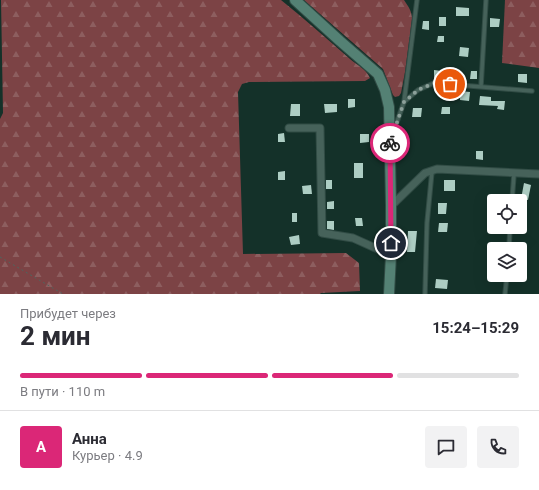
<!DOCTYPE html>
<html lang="ru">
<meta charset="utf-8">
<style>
:root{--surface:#fff;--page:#f2f2f3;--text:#2b2b33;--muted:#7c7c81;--line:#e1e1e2;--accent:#db2777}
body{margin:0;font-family:Roboto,sans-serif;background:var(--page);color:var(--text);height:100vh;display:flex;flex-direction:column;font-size:15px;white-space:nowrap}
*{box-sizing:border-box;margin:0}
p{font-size:13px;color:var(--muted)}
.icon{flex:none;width:22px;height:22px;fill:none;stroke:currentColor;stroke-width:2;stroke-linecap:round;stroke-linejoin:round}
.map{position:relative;height:294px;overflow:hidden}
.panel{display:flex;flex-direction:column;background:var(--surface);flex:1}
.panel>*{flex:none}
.tools{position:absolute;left:487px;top:194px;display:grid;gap:8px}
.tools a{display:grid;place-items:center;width:40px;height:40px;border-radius:4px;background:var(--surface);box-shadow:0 4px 16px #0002;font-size:20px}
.pin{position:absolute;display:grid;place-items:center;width:34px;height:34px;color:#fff;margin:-17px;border:2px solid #fff;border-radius:50%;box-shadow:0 1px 4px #0007}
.courier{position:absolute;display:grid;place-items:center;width:40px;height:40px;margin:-20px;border:3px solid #db2777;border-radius:50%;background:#fff;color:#222;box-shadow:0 1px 5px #0007}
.summary em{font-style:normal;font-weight:700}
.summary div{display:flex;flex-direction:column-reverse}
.summary{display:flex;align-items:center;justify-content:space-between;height:68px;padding:0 20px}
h1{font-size:26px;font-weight:700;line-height:30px}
.bar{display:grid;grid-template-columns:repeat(4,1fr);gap:6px 4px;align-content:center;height:48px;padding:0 20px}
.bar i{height:5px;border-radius:3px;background:var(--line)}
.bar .on{background:var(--accent)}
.bar p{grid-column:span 4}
.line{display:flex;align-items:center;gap:10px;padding:0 20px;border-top:1px solid var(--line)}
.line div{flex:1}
.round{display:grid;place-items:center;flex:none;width:42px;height:42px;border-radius:4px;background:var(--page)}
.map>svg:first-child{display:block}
</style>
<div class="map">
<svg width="539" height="294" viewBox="0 0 539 294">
<defs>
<pattern id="forest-firs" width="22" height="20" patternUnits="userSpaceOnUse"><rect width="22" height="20" fill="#7c4345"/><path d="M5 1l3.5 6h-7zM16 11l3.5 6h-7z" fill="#8d5e5f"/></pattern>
</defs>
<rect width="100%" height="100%" fill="#143129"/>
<g fill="url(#forest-firs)">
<path d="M1,0H281C305,19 327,39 350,59C357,65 366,69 370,78L365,81L249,82L242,84L238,92L243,254L346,253L359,263L360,291L321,293L320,294H0V119L3,113Z"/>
<path d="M304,0H404C408,6 412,11 412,19L405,72L401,93L399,96L395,97L393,95L383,69Z"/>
<polygon points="505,0 539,0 539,68 502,63"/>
</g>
<g fill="#adcdc3">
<polygon points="456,7 469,8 469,16 456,16"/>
<rect x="439" y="17" width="7" height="9"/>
<polygon points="490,18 500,19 499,27 490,27"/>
<polygon points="423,21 429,21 429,30 422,29"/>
<polygon points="438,36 444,36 444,42 437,42"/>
<polygon points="460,47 469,48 468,57 459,56"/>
<polygon points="434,70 442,71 441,79 434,78"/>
<polygon points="471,71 477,71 477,79 470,79"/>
<polygon points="518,74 527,74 527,83 518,82"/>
<polygon points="460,91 470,92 469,101 460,100"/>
<polygon points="480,96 491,97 491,101 505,101 504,110 497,109 498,106 479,105"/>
<polygon points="348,99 355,99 355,107 348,108"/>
<polygon points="291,104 300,104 300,116 290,116"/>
<polygon points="324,104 337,104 337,112 325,113"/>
<polygon points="442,107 450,107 450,114 441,114"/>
<polygon points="413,108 422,108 421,117 412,117"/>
<polygon points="284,133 285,142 278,142 278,134"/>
<polygon points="360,134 369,134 369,142 360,143"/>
<polygon points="476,151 483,151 483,160 476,159"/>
<rect x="354" y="163" width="9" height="15"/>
<polygon points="285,171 285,180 278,180 278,172"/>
<rect x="326" y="180" width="6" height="9"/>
<rect x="444" y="180" width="11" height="11"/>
<polygon points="524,183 531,185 528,200 521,199"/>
<polygon points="311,185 312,194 303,194 302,186"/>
<polygon points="334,201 334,209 327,209 327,202"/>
<polygon points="438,203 447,203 446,214 438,214"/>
<rect x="292" y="213" width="5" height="9"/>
<polygon points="355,218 362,218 363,226 356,226"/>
<polygon points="327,221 334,221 334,230 327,229"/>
<polygon points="439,223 448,223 447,232 438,232"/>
<polygon points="408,231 417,231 415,252 407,252"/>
<polygon points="299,235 300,244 291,245 289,237"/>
<polygon points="436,279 448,280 447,289 435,288"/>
</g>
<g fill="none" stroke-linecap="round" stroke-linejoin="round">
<defs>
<g id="lane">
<polyline points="481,86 486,0"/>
<polyline points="404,102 418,90 434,83 532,91"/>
<polyline points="393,133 404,102 417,0"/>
<polyline points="512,201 514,174"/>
<polyline points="509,249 510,227"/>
<polyline points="425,294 427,223 432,171"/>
<polyline points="505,294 507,275"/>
</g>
<g id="street">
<polyline points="289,128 320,128 322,233 353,238 391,255"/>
<polyline points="391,206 425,173 437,169 539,174"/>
</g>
<polyline id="secondary" points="295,0 340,41 378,74 385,90 389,107 391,206 391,255 389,294"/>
</defs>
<use href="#lane" stroke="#314c45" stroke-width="5.5"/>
<use href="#street" stroke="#314c45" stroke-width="9"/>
<use href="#secondary" stroke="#314c45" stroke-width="12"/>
<polyline stroke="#4d665f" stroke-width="1" stroke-dasharray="2 3" stroke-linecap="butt" points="0,257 63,294"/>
<use href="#lane" stroke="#46625a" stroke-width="3.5"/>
<use href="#street" stroke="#46625a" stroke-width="7"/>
<use href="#secondary" stroke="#548174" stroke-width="10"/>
</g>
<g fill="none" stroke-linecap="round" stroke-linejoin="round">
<polyline stroke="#8ca09a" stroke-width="4" stroke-dasharray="0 7.2" points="390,143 404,102 418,90 434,83 450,84"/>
<polyline stroke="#db2777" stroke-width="5" points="390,143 391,243"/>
</g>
</svg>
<div class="tools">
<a><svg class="icon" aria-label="locate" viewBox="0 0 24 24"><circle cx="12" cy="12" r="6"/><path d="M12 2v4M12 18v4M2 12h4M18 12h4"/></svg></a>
<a><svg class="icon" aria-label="layers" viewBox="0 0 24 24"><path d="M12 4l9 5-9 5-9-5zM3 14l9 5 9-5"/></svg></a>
</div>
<div class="pin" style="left:450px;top:84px;background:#ea580c"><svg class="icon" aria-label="bag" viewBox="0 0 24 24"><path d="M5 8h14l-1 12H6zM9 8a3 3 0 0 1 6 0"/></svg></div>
<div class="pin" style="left:391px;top:243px;background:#1f2937"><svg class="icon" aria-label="home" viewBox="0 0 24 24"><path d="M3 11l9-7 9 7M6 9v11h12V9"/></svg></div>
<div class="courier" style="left:390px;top:143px"><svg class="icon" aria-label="bike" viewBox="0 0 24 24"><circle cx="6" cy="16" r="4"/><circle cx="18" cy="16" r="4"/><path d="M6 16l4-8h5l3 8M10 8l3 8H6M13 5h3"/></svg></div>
</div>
<section class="panel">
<div class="summary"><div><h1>2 мин</h1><p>Прибудет через</p></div><em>15:24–15:29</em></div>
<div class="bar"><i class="on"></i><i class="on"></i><i class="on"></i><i></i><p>В пути · 110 m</p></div>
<div class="line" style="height:72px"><b class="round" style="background:var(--accent);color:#fff">А</b><div><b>Анна</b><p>Курьер · 4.9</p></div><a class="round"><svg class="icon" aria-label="chat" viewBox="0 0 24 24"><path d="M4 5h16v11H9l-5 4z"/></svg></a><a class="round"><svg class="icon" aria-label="phone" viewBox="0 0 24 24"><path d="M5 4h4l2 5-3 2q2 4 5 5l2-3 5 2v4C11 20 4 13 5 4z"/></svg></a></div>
</section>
